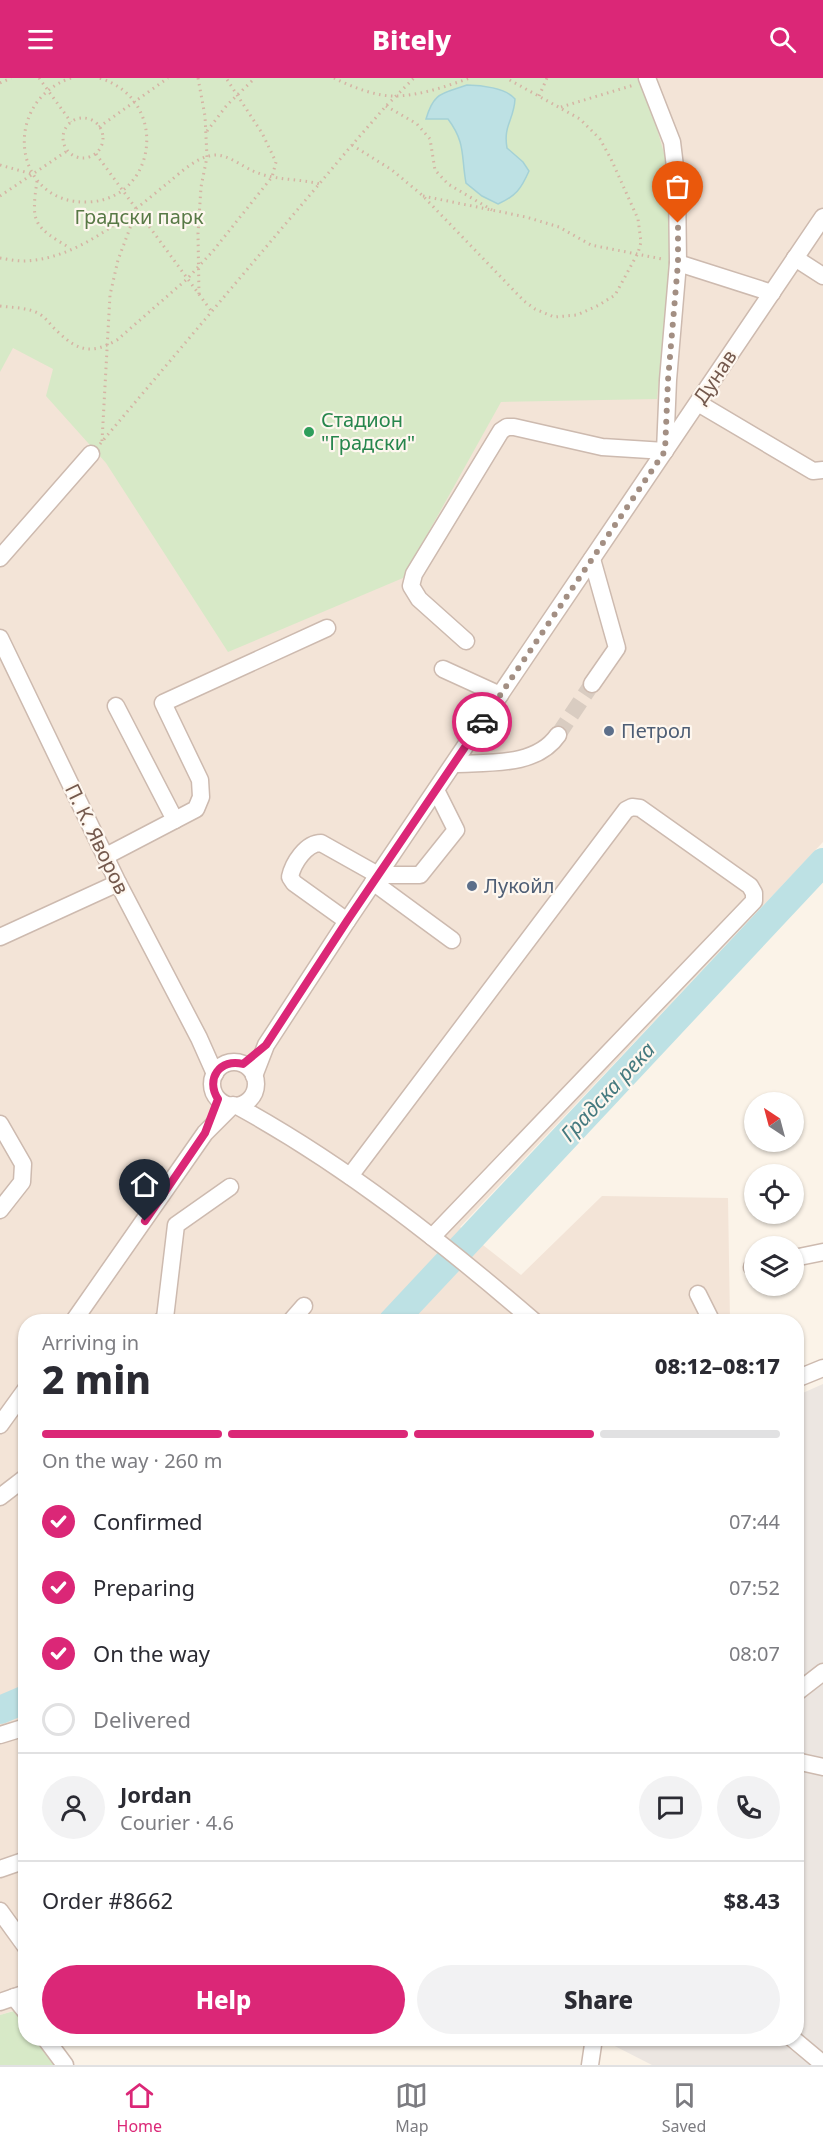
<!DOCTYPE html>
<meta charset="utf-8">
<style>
:root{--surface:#fff;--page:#f2f2f3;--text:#2b2b33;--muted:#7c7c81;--line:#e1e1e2;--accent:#db2777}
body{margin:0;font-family:"Noto Sans",sans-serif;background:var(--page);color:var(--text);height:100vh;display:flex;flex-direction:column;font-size:22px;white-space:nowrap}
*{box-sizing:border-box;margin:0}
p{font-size:20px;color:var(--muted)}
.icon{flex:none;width:33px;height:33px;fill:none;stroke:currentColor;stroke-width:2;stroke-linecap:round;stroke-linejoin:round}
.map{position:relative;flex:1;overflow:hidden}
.side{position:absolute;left:18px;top:1236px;width:786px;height:732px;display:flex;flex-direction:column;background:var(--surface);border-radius:24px;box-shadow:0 2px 4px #0004}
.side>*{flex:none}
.needle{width:39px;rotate:324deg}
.controls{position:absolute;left:744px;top:1014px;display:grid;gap:12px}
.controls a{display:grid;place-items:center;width:60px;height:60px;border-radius:50%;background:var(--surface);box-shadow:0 2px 4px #0004;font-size:30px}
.pin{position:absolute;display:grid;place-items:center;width:51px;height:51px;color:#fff;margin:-62px -26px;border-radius:50% 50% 50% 0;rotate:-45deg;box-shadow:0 0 6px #0007}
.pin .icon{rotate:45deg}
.courier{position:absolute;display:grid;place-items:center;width:60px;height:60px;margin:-30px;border:4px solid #db2777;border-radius:50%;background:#fff;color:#222;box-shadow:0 2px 8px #0007}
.head em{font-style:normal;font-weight:800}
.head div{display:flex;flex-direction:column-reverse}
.head{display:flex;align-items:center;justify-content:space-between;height:102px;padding:0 24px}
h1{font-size:39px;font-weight:800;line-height:45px}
.bar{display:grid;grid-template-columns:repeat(4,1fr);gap:9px 6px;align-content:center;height:72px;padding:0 24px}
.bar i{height:8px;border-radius:4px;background:var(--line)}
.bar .current{background:var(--accent)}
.bar p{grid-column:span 4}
.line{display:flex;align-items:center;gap:15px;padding:0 24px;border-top:2px solid var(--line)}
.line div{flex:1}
.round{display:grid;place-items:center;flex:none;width:63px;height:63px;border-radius:32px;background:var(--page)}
ol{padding:0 24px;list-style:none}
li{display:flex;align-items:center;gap:18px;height:66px}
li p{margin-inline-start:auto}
li .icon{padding:6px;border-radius:50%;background:var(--accent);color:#fff;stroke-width:4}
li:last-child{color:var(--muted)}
li i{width:33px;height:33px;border:3px solid var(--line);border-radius:50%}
.button{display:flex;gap:12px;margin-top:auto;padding:12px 24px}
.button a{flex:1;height:69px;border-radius:36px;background:var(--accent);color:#fff;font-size:24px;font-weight:800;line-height:69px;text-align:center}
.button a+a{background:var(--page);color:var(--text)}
header{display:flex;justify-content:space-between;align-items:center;height:78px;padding:0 24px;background:var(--accent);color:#fff;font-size:27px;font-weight:800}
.dock{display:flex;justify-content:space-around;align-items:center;height:84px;border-top:2px solid var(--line);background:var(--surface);font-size:16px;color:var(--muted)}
.dock a{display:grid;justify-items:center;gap:3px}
.dock .current{color:var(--accent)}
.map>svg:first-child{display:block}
</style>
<header><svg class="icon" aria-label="menu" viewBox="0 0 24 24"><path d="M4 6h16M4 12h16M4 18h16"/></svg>Bitely<svg class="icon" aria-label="search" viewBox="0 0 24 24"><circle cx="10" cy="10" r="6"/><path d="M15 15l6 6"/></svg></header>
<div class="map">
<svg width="823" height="1987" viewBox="0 0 823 1987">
<rect width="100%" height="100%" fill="#fbf3e8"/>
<polygon fill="#f3e4d7" points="0,0 823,0 823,764 460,1149 521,1197 602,1118 728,1120 730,1243 26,1244 26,1929 0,1937"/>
<polygon fill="#ece6e1" points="823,1306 823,1987 652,1987 601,1961 796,1960 796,1318"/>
<g fill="#d7e9c7">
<polygon points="0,0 638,0 649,23 666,82 670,190 657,321 501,324 403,500 228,574 106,385 46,318 53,291 13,270 0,294"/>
<polygon points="17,1932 25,1944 26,1960 37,1961 57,1987 0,1987 0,1937"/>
</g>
<path fill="#bde1e4" stroke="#a4d1d6" stroke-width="1.5" d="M467,7C481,7 506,10 515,21C514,42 503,47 507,70L523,84L529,93C521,111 516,118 498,126L482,118L466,105C461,78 466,65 448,41H426C434,13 443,16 467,7Z"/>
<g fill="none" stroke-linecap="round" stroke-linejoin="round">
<g stroke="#bde1e4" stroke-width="28">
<polyline points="392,1244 823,784"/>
<polyline points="0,1632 26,1621"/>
</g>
<polyline stroke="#d9ccc1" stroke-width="16" stroke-dasharray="16 8" stroke-linecap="butt" points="558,657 592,606"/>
<defs>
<g id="minor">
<polyline points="795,180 823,198"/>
<polyline points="678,185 772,215"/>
<polyline points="698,325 813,393 823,392"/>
<polyline points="0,480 91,376"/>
<polyline points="592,481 617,570 592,606"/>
<polyline points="0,560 118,805 199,960 215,996"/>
<polyline points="466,563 419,521 411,508 414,496 501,353 507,349 514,349 602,369 665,373 668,302 678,185 677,105 672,64 647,0"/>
<polyline points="443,591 500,617"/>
<polyline points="116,628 175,742"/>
<path d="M454,686C489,684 536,689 558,657"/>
<polyline points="106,778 196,731 201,719 200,702 163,625 327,550"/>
<polyline points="373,804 452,862"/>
<path d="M347,843L294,805L290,799C293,785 306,765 321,765L378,797H420L456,752L436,712"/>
<polyline points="0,859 118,805"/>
<circle cx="234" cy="1006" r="22"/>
<polyline points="254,998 266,967 347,843 823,139"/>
<path d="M237,1028C345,1087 442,1164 535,1244"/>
<polyline points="0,1046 23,1086 22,1104 0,1132"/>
<polyline points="350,1098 626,732 632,729 640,730 750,808 754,815 754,823 432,1159"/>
<polyline points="794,1180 823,1174"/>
<polyline points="752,1189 754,1189"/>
<polyline points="698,1216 712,1244"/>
<polyline points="73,1244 205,1055 233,1027"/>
<polyline points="160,1244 165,1240 176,1147 230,1109"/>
<polyline points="290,1244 304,1228"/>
<polyline points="796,1301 823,1290"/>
<polyline points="0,1347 26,1311"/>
<polyline points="0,1419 26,1399"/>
<polyline points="796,1615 823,1594"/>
<polyline points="0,1657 26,1649"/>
<polyline points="796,1683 823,1689"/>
<polyline points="0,1791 26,1782"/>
<polyline points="0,1833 26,1869"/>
<polyline points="14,1919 26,1934"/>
<polyline points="0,1924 26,1915"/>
<polyline points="45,1960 65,1987"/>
<polyline points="792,1960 823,1986"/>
<polyline points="590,1987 594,1960"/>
</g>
</defs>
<use href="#minor" stroke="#cdbaaf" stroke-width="19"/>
<g stroke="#d5b4a4" stroke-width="3" stroke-dasharray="1.5 4.5" stroke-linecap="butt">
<polyline points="39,0 71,44"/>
<path d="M71,0C0,24 13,128 89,124C159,120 169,20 99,0"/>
<polyline points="198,0 205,38 207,79 201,109 198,156 199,217"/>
<path d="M334,0C352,9 377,19 397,18C422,17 447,8 470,0"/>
<polyline points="0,5 11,0"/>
<polyline points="539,18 547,0"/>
<polyline points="386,28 417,46 430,61 435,92 448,106 492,132"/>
<polyline points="561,29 634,7"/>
<circle cx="83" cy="60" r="20"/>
<polyline points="99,49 168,0"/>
<polyline points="207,53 227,27 255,0"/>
<polyline points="352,67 392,92 422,117 524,223 535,231 554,239 577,237 599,227 615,217 638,175 641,164 638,141 611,81 600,61 580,41 506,0"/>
<polyline points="96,76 212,234"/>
<polyline points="0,87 32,96"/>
<path d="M37,103C31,145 33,148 70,170"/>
<polyline points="0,118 67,73"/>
<polyline points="423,118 526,139 559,149 591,167 662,181"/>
<path d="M0,180C7,181 15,183 23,183C78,182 128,137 169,104C181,94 199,77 216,77C228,77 242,88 253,93C275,103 297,100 320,106"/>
<path d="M0,228C14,230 29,229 41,237C48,242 52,249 58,254C79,274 92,276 117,262L187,201L213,173L272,99L276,84L262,55L226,0"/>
<polyline points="102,363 110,217 118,182 136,134"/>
<polyline points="100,366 352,67 386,28 414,0"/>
</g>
<use href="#minor" stroke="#fff" stroke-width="16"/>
</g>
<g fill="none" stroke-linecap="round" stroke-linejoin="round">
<polyline stroke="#a38f83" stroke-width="6" stroke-dasharray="0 10.8" points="482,644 665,373 668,302 678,185 678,145"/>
<path stroke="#db2777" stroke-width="8" d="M145,1143L205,1055L218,1021C205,1001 220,980 243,986L266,967L347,843L482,644"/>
</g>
<circle fill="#2e9e5b" stroke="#fef7ef" stroke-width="2" cx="309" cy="354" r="6"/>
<g fill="#5c6f8a" stroke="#fef7ef" stroke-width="2">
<circle cx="609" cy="653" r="6"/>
<circle cx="472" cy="808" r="6"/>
</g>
<g text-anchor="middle" stroke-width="4.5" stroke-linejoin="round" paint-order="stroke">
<g font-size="20" fill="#587946" stroke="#fef7ef">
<text x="139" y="146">Градски парк</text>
</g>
<g font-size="20" fill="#74594d" stroke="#fef7ef">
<text transform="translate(715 299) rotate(-56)" y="7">Дунав</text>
<text transform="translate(97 761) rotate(64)" y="7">П. К. Яворов</text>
</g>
<g font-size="20" fill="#27864d" stroke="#fef7ef" text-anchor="start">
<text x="321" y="349">Стадион<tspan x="321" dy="23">"Градски"</tspan></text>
</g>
<g font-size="20" fill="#4e5e75" stroke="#fef7ef" text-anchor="start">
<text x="621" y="660">Петрол</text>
<text x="484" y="815">Лукойл</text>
</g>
<g font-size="21" font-style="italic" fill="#457a7f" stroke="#fef7ef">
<text transform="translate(608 1014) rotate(-47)" y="7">Градска река</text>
</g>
</g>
</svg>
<div class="controls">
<a><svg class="needle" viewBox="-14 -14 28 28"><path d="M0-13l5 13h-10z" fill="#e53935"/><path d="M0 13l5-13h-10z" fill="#7c7c81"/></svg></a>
<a><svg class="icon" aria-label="locate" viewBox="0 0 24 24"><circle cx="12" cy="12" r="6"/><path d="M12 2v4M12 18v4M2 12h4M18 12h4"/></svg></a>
<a><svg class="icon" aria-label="layers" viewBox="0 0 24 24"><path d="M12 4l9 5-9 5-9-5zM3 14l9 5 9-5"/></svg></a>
</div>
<div class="pin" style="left:678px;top:145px;background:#ea580c"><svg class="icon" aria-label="bag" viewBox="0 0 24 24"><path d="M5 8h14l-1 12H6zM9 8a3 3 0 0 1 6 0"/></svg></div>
<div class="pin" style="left:145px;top:1143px;background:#1f2937"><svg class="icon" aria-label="home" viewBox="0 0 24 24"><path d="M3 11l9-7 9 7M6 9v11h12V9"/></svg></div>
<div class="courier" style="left:482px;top:644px"><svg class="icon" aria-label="car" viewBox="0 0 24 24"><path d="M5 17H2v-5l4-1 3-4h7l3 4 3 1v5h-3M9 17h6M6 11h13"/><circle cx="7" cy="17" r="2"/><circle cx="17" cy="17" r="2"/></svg></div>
<section class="side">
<div class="head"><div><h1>2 min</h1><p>Arriving in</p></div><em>08:12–08:17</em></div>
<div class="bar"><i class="current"></i><i class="current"></i><i class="current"></i><i></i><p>On the way · 260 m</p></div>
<ol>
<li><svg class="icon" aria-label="check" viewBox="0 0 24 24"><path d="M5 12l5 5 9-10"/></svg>Confirmed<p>07:44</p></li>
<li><svg class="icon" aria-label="check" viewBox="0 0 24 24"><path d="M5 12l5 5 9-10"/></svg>Preparing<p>07:52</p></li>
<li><svg class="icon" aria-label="check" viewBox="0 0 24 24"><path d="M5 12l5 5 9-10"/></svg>On the way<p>08:07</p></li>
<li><i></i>Delivered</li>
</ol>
<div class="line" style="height:108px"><a class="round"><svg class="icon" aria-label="person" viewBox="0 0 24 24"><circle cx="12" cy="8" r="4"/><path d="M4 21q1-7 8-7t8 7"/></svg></a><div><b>Jordan</b><p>Courier · 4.6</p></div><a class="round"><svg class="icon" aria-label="chat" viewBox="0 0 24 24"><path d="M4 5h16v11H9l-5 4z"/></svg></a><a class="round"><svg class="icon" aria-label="phone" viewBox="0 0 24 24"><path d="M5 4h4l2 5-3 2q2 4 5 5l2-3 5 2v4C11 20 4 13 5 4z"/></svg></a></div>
<div class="line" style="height:78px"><div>Order #8662</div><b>$8.43</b></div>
<div class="button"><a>Help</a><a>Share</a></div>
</section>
</div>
<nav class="dock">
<a class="current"><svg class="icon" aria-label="home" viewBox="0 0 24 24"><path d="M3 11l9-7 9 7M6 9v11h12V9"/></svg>Home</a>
<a><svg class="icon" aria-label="map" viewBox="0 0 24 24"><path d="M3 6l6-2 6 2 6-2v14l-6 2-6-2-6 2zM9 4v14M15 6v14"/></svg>Map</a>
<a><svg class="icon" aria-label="saved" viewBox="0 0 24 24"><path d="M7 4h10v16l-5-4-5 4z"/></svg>Saved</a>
</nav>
